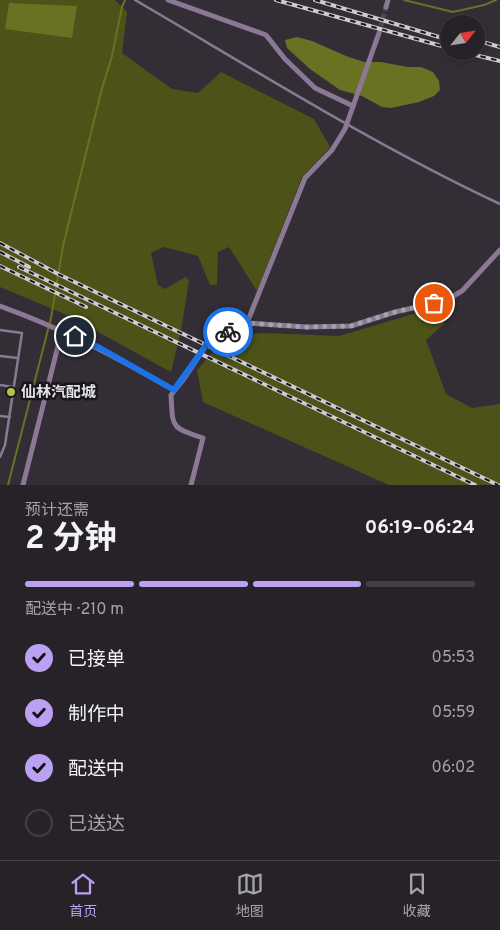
<!DOCTYPE html>
<html lang="zh">
<meta charset="utf-8">
<style>
:root{--surface:#262228;--page:#322f34;--text:#f1f3f6;--muted:#a4a4a8;--line:#423f45;--accent:#bca0f2}
body{margin:0;font-family:Overpass,"Noto Sans SC",sans-serif;background:var(--page);color:var(--text);height:100vh;display:flex;flex-direction:column;font-size:19px;white-space:nowrap}
*{box-sizing:border-box;margin:0}
p{font-size:16px;color:var(--muted)}
.icon{flex:none;width:28px;height:28px;fill:none;stroke:currentColor;stroke-width:2;stroke-linecap:round;stroke-linejoin:round}
.map{position:relative;height:485px;overflow:hidden}
.side{display:flex;flex-direction:column;background:var(--surface);flex:1}
.side>*{flex:none}
.needle{width:32px;rotate:60deg}
.buttons{position:absolute;left:440px;top:15px;display:grid;gap:10px}
.buttons a{display:grid;place-items:center;width:45px;height:45px;border-radius:50%;background:var(--surface);box-shadow:0 2px 8px #0003,0 0 0 1px var(--line);font-size:25px}
.pin{position:absolute;display:grid;place-items:center;width:42px;height:42px;color:#fff;margin:-21px;border:2px solid #fff;border-radius:50%;box-shadow:0 1px 5px #0007}
.courier{position:absolute;display:grid;place-items:center;width:50px;height:50px;margin:-25px;border:4px solid #1a73e8;border-radius:50%;background:#fff;color:#222;box-shadow:0 1px 6px #0007}
.overview em{font-style:normal;font-weight:700}
.overview div{display:flex;flex-direction:column-reverse}
.overview{display:flex;align-items:center;justify-content:space-between;height:85px;padding:0 25px}
h1{font-size:32px;font-weight:700;line-height:38px}
.bar{display:grid;grid-template-columns:repeat(4,1fr);gap:8px 5px;align-content:center;height:60px;padding:0 25px}
.bar i{height:6px;border-radius:4px;background:var(--line)}
.bar .on{background:var(--accent)}
.bar p{grid-column:span 4}
ol{padding:0 25px;list-style:none}
li{display:flex;align-items:center;gap:15px;height:55px}
li p{margin-inline-start:auto}
li .icon{padding:5px;border-radius:50%;background:var(--accent);color:#111;stroke-width:4}
li:last-child{color:var(--muted)}
li i{width:28px;height:28px;border:2px solid var(--line);border-radius:50%}
.tabs{display:flex;justify-content:space-around;align-items:center;height:70px;border-top:1px solid var(--line);background:var(--surface);font-size:14px;color:var(--muted)}
.tabs a{display:grid;justify-items:center;gap:2px}
.tabs .on{color:var(--accent)}
.map>svg:first-child{display:block}
</style>
<div class="map">
<svg width="500" height="485" viewBox="0 0 500 485">
<rect width="100%" height="100%" fill="#332e36"/>
<g fill="#4c5218">
<polygon points="0,0 115,0 127,12 122,53 172,89 198,93 221,72 314,119 330,147 302,177 257,291 229,247 218,252 217,285 210,285 198,256 164,247 151,253 158,285 165,289 186,277 189,281 181,330 171,372 67,315 0,287"/>
<polygon points="438,311 444,324 426,340 446,394 472,408 500,404 500,485 389,485 203,402 197,370 219,345 238,335 263,333 339,336 420,312"/>
</g>
<g fill="#697223">
<polygon points="9,3 77,6 72,38 5,29"/>
<polygon points="297,37 312,41 346,56 364,62 381,62 408,67 421,67 433,72 439,81 440,90 434,96 419,102 391,108 382,107 362,96 340,90 310,69 287,48 285,40"/>
</g>
<g fill="none" stroke-linecap="round" stroke-linejoin="round">
<g stroke="#697223" stroke-width="2">
<polyline points="404,0 453,12 484,5 496,0"/>
<polyline points="8,485 51,318 63,246 101,92 112,56 122,7 125,0"/>
</g>
<polyline stroke="#4e4950" stroke-width="5" stroke-dasharray="5 2.5" stroke-linecap="butt" points="379,33 386,7"/>
<g stroke="#8a7894" stroke-width="2.5">
<path d="M135,0C255,70 374,145 500,204"/>
<polyline points="0,330 22,333 5,445 0,457"/>
<polyline points="0,356 18,358"/>
<polyline points="0,385 13,387"/>
<polyline points="0,416 10,417"/>
</g>
<g stroke="#8a7894" stroke-width="5">
<polyline points="168,0 266,35 285,59 315,88 353,106"/>
<polyline points="386,7 388,0"/>
<path d="M0,306C64,329 116,357 174,390"/>
<polyline points="247,323 305,178 332,150 345,129 379,33"/>
<polyline points="23,485 62,330"/>
<path d="M191,485L203,438C170,427 173,428 171,395L183,380L209,341L247,323L307,327L351,326L395,312L445,301L462,291L500,250"/>
</g>
<defs>
<g id="rail">
<polyline points="276,0 449,48"/>
<polyline points="315,0 449,40"/>
<polyline points="476,40 500,47"/>
<polyline points="459,51 500,61"/>
<polyline points="0,243 60,275 498,485"/>
<polyline points="0,252 29,267"/>
<polyline points="0,266 86,307"/>
<polyline points="19,267 475,485"/>
</g>
</defs>
<use href="#rail" stroke="#cecad0" stroke-width="4"/>
<use href="#rail" stroke="#19171b" stroke-width="2" stroke-dasharray="5.5" stroke-linecap="butt"/>
</g>
<g fill="none" stroke-linecap="round" stroke-linejoin="round">
<polyline stroke="#a6a2a8" stroke-width="5" stroke-dasharray="0 9" points="228,332 246,323 307,327 351,326 395,312 434,303"/>
<polyline stroke="#1a73e8" stroke-width="6" points="75,336 100,348 174,390 209,341 228,332"/>
</g>
<circle fill="#b4c24a" stroke="#19171b" stroke-width="2" cx="11" cy="392" r="5"/>
<g text-anchor="middle" stroke-width="5" stroke-linejoin="round" paint-order="stroke">
<g font-size="15" font-weight="bold" fill="#e4e1e6" stroke="#19171b" text-anchor="start">
<text x="21" y="397">仙林汽配城</text>
</g>
</g>
</svg>
<div class="buttons">
<a><svg class="needle" viewBox="-14 -14 28 28"><path d="M0-13l5 13h-10z" fill="#e53935"/><path d="M0 13l5-13h-10z" fill="#a4a4a8"/></svg></a>
</div>
<div class="pin" style="left:434px;top:303px;background:#ea580c"><svg class="icon" aria-label="bag" viewBox="0 0 24 24"><path d="M5 8h14l-1 12H6zM9 8a3 3 0 0 1 6 0"/></svg></div>
<div class="pin" style="left:75px;top:336px;background:#1f2937"><svg class="icon" aria-label="home" viewBox="0 0 24 24"><path d="M3 11l9-7 9 7M6 9v11h12V9"/></svg></div>
<div class="courier" style="left:228px;top:332px"><svg class="icon" aria-label="bike" viewBox="0 0 24 24"><circle cx="6" cy="16" r="4"/><circle cx="18" cy="16" r="4"/><path d="M6 16l4-8h5l3 8M10 8l3 8H6M13 5h3"/></svg></div>
</div>
<section class="side">
<div class="overview"><div><h1>2 分钟</h1><p>预计还需</p></div><em>06:19–06:24</em></div>
<div class="bar"><i class="on"></i><i class="on"></i><i class="on"></i><i></i><p>配送中 · 210 m</p></div>
<ol>
<li><svg class="icon" aria-label="check" viewBox="0 0 24 24"><path d="M5 12l5 5 9-10"/></svg>已接单<p>05:53</p></li>
<li><svg class="icon" aria-label="check" viewBox="0 0 24 24"><path d="M5 12l5 5 9-10"/></svg>制作中<p>05:59</p></li>
<li><svg class="icon" aria-label="check" viewBox="0 0 24 24"><path d="M5 12l5 5 9-10"/></svg>配送中<p>06:02</p></li>
<li><i></i>已送达</li>
</ol>
</section>
<nav class="tabs">
<a class="on"><svg class="icon" aria-label="home" viewBox="0 0 24 24"><path d="M3 11l9-7 9 7M6 9v11h12V9"/></svg>首页</a>
<a><svg class="icon" aria-label="map" viewBox="0 0 24 24"><path d="M3 6l6-2 6 2 6-2v14l-6 2-6-2-6 2zM9 4v14M15 6v14"/></svg>地图</a>
<a><svg class="icon" aria-label="saved" viewBox="0 0 24 24"><path d="M7 4h10v16l-5-4-5 4z"/></svg>收藏</a>
</nav>
